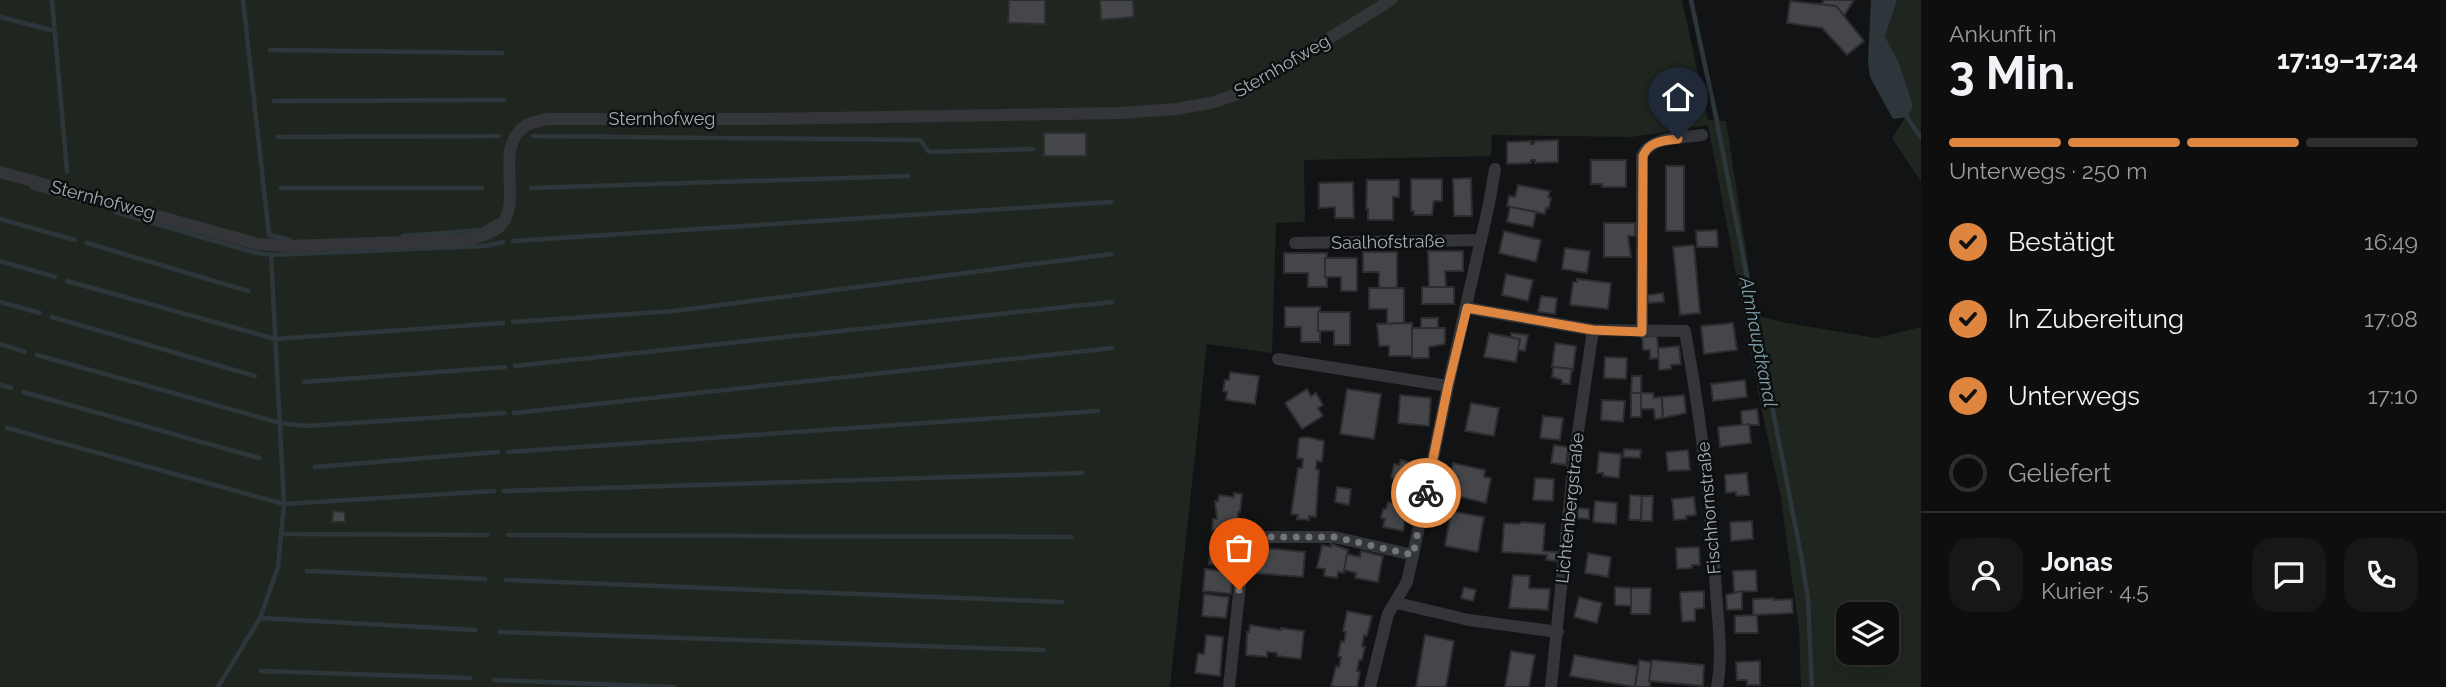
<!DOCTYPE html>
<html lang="de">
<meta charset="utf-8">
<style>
:root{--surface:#0e0e0f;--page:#171718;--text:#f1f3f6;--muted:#9b9c9e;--line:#2e2e2f;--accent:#de8540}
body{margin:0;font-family:Raleway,sans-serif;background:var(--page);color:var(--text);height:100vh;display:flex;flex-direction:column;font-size:26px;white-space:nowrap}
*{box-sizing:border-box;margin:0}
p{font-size:23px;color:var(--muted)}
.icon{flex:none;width:38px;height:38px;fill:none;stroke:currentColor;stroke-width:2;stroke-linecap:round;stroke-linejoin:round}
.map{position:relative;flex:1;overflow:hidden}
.details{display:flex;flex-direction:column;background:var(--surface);width:525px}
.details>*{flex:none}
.controls{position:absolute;left:1836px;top:602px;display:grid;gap:14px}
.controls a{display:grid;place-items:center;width:63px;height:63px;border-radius:14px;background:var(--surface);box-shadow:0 7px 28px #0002,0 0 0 2px var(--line);font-size:35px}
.pin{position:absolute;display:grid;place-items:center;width:60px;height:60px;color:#fff;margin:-72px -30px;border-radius:50% 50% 50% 0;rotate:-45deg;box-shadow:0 0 7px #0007}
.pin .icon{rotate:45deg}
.courier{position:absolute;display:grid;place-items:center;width:70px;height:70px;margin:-35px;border:5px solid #de8540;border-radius:50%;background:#fff;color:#222;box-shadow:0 2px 9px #0007}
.summary em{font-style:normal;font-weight:700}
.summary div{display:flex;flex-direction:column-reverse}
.summary{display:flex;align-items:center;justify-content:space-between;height:119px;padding:0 28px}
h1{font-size:46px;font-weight:700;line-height:52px}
.bar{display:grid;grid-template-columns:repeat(4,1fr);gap:10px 7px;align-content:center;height:84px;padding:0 28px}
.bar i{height:9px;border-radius:5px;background:var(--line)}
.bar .current{background:var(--accent)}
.bar p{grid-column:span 4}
.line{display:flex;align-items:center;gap:18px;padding:0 28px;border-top:2px solid var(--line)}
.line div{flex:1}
.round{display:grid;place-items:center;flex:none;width:74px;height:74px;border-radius:21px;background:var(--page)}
ol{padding:0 28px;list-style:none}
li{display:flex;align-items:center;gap:21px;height:77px}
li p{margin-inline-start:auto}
li .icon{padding:7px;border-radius:50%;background:var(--accent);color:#111;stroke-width:4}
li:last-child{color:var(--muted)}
li i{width:38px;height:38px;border:4px solid var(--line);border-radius:50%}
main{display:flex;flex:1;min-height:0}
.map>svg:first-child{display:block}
</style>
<main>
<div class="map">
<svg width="1921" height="687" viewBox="0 0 1921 687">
<rect width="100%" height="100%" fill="#121314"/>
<g fill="#1f261f" fill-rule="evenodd">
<path d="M0,0H1682L1708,120L1726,121L1756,315L1782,322L1876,338L1921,327V687H1801L1799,629L1780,493L1762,411L1708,125L1632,137L1492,135L1491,156L1304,160L1305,222L1276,223L1272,353L1207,344L1170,687H0ZM1848,614H1886V653H1848Z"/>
<polygon points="1897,0 1921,0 1921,182 1892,138 1913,106 1885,37"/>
</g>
<polygon fill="#2d373b" points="1871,0 1897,0 1885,37 1899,63 1913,106 1907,117 1893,119 1870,77 1868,61"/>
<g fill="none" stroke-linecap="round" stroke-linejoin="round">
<g stroke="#2d373b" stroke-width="4.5">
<polyline points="52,0 67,171"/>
<polyline points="243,0 269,235 290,240"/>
<polyline points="1691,0 1716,117 1801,555 1808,599 1812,687"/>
<polyline points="0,17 55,31"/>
<polyline points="270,50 502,53"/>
<polyline points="274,101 504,100"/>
<polyline points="1907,117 1921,138"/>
<polyline points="533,136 920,140 929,152 1033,149"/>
<polyline points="278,137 499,136"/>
<polyline points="31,187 80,201"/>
<polyline points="281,188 482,188"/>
<polyline points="531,188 908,176"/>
<polyline points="115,212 253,252 271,255 485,246 503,242"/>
<polyline points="0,219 75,240"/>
<polyline points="403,236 482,230 497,221"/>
<polyline points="513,241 1111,202"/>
<polyline points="87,243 248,291"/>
<polyline points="0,261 55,277"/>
<polyline points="67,281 275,339 503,323"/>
<polyline points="0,302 40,313"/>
<polyline points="52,317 255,376"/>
<polyline points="513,322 674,311 1111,254"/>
<polyline points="0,344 25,352"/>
<polyline points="37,355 280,423 306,426 504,413"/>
<polyline points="515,366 1112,302"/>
<polyline points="304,382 505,367"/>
<polyline points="0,385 11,388"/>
<polyline points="23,392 259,458"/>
<polyline points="514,413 1112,348"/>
<polyline points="7,428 284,504 494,491"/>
<polyline points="508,452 1098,411"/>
<polyline points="315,467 498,452"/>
<polyline points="504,491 1082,473"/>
<polyline points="282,534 487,535"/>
<polyline points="508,535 1071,537"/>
<polyline points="307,571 485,579"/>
<polyline points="506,580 1062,602"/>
<polyline points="260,618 475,630"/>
<polyline points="500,632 1044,650"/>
<polyline points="261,671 470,678"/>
<polyline points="494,680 674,687"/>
<polyline points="218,687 260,618 278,567 284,504 271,255"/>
</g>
</g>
<g fill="#444649" stroke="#2c2d2f" stroke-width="2">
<polygon points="1009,0 1045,0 1045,24 1008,23"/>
<polygon points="1100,0 1133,0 1134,17 1101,20"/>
<polygon points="1824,0 1854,0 1844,16 1836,6 1821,5"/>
<polygon points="1790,1 1836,6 1864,41 1847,55 1822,28 1787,23"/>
<rect x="1044" y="133" width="42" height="23"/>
<polygon points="1558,140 1558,162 1535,163 1535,160 1531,160 1531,163 1507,164 1507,142 1531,141 1531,144 1534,144 1534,141"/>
<polygon points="1591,160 1626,160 1626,187 1602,187 1602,184 1591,184"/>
<rect x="1666" y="166" width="18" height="65"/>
<polygon points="1471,178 1472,216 1454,216 1453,179"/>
<polygon points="1411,179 1442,179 1442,201 1434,201 1432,215 1414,215 1414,211 1411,211"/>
<polygon points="1367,180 1399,180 1399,197 1393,197 1393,220 1368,220 1368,209 1366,209"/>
<polygon points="1353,182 1354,218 1335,218 1335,207 1319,208 1319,183"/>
<polygon points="1518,185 1550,191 1548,197 1551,198 1549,208 1546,208 1545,214 1507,206 1509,196 1515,197"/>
<polygon points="1510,207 1536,212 1533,227 1507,222"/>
<polygon points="1604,223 1635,223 1635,236 1628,236 1631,257 1604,257"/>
<polygon points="1717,230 1718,247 1697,247 1696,231"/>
<polygon points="1504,231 1541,240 1536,262 1499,253"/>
<polygon points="1694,245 1700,313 1680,315 1673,247"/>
<polygon points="1565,248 1590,251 1587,273 1562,269"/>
<polygon points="1428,251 1463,251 1463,271 1445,271 1446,287 1429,287"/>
<polygon points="1363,252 1397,252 1397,288 1379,288 1379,272 1363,272"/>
<polygon points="1284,253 1327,253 1325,277 1327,277 1327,287 1308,287 1308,273 1284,273"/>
<polygon points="1325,258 1357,258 1357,291 1341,291 1341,277 1325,277"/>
<polygon points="1506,274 1533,280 1528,301 1502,295"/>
<polygon points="1577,279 1611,283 1608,309 1570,305 1573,282 1577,282"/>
<rect x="1422" y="287" width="32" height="17"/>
<polygon points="1369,288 1404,288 1404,323 1387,324 1387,309 1369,309"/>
<polygon points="1663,293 1664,302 1648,303 1647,295"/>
<polygon points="1541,296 1557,298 1555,314 1538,312"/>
<polygon points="1285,307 1320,307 1318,331 1320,331 1320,342 1301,342 1301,327 1285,327"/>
<polygon points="1318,312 1350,312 1350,345 1334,345 1334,331 1318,331"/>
<rect x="1421" y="318" width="17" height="10"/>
<polygon points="1412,323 1412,356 1389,356 1389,346 1379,346 1377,324"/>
<polygon points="1733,323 1737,350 1704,354 1701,326"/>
<polygon points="1412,328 1445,328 1445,344 1429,347 1429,358 1412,358"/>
<polygon points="1489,333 1520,339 1516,362 1484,357"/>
<polygon points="1511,333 1528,335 1525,351 1518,350 1520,339 1511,337"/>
<polygon points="1657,336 1659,358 1650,359 1650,350 1643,350 1642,337"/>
<polygon points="1555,343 1576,346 1573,370 1552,367"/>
<polygon points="1679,346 1681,364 1671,365 1671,369 1659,370 1658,348"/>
<polygon points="1605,357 1627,358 1626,379 1604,378"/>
<polygon points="1553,367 1572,369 1570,384 1562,384 1562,380 1552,377"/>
<polygon points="1230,372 1259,376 1255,404 1226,400 1227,392 1223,391 1225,380 1229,380"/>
<polygon points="1632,376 1641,376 1641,393 1631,393"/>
<polygon points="1745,380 1747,397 1713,401 1711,384"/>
<polygon points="1307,389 1311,396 1316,393 1323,405 1318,408 1323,416 1302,429 1285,403"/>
<polygon points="1347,389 1381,394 1374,439 1340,434"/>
<rect x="1631" y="393" width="10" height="24"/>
<polygon points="1641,393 1653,393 1654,398 1662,397 1663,418 1655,419 1654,409 1641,409"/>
<polygon points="1400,395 1431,398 1429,426 1398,423"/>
<polygon points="1684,395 1686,413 1663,418 1662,397"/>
<polygon points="1602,400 1625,401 1623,422 1601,420"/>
<polygon points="1471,403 1499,408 1494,436 1465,431"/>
<polygon points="1757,409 1759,425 1742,425 1741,411"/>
<polygon points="1543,416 1563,418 1560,440 1540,438"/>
<polygon points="1749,424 1751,443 1720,447 1718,427"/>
<polygon points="1307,437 1324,441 1322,462 1317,461 1316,469 1319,470 1316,517 1309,516 1309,520 1297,519 1298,515 1291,514 1298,468 1302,468 1303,459 1297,458 1299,438"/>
<polygon points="1554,445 1568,447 1566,465 1551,463"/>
<polygon points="1624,449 1641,450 1640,458 1623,457"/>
<polygon points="1688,450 1690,470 1668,471 1666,452"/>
<polygon points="1599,452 1621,454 1619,478 1603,476 1603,473 1597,473"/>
<polygon points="1401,460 1420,465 1414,489 1411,488 1410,491 1394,488 1396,479 1391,478 1394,464 1399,465"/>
<polygon points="1453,463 1485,470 1484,477 1491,478 1486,503 1453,495 1455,488 1448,487"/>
<polygon points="1747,473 1749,495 1736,496 1736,492 1726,493 1725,475"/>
<polygon points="1535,478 1554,479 1553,501 1533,500"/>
<polygon points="1337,487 1351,489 1349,505 1335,502"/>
<polygon points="1234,493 1242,494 1240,512 1238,512 1238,541 1229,540 1229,537 1215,536 1216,530 1212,530 1213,519 1217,519 1215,501 1218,501 1219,495 1234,497"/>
<polygon points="1630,495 1642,496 1641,520 1629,520"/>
<polygon points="1642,496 1653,496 1652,521 1641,521"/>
<polygon points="1694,497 1696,515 1686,516 1686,519 1674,520 1672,499"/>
<polygon points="1595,501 1617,503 1616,524 1593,522"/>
<polygon points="1388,502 1408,506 1403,531 1383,527 1385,519 1381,518 1383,509 1386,509"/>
<polygon points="1578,508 1589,509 1589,519 1577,518"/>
<polygon points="333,511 345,512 345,522 332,522"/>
<polygon points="1451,511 1484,517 1478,552 1445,546"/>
<polygon points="1752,521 1753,539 1731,541 1730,522"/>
<polygon points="1522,522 1545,524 1543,551 1557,552 1556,561 1546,560 1547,555 1502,552 1504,523 1519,524"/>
<polygon points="1331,544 1348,550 1344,573 1338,572 1337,578 1324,576 1325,569 1317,568 1322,545 1331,547"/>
<polygon points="1211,545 1233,547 1232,566 1209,564"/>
<polygon points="1254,547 1305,552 1303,577 1251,573"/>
<polygon points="1699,547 1700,565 1692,565 1692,568 1677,569 1676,548"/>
<polygon points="1361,551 1383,556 1378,582 1355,578 1356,573 1344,570 1347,554 1360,557"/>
<polygon points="1588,553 1611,557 1608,577 1585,573"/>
<polygon points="1205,569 1233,572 1231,594 1203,591"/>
<polygon points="1756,570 1757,591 1734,592 1733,571"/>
<polygon points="1513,575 1530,576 1529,588 1550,589 1548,610 1509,608"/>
<polygon points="1464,587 1476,590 1473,601 1461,598"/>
<polygon points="1615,587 1631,588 1631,606 1615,605"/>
<polygon points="1631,588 1651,588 1650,614 1631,614"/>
<polygon points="1704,591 1704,608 1695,609 1695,621 1682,622 1680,592"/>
<polygon points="1742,591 1742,609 1727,610 1726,595"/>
<polygon points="1204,594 1229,597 1226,618 1202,616"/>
<polygon points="1579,597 1602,603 1597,623 1574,617"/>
<polygon points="1774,598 1774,600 1792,599 1793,613 1753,615 1753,599"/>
<polygon points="1347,611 1372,616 1367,636 1364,635 1362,646 1365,647 1362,660 1359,660 1357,671 1360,672 1357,687 1335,687 1331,686 1336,666 1339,667 1341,657 1338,656 1341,641 1344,642 1346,632 1343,631"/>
<polygon points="1753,615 1757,615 1758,633 1735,633 1735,616"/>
<polygon points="1250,625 1281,630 1281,628 1304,631 1301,659 1277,656 1277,653 1267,652 1267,657 1246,655 1247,632 1249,632"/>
<polygon points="1206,635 1223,637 1220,676 1195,673 1198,653 1204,654"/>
<polygon points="1425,635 1454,641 1446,687 1416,687"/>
<polygon points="1511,651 1535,655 1529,687 1505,687"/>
<polygon points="1574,655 1638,666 1635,687 1570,676"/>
<polygon points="1639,660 1651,662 1650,687 1635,687"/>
<polygon points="1652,660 1704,665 1703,686 1649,681"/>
<polygon points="1760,661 1760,685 1747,685 1747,680 1737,680 1736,662"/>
</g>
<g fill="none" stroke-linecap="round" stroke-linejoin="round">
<g stroke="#343538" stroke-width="12">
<path d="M0,172L258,244L288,246L465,240C477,237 490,235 500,226C525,202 491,146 527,125C532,122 541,121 547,119H764L1120,113L1176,109L1211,103L1241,93L1391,0"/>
<polyline points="1295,243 1481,240"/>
<path d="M1467,308L1593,330L1685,331C1701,418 1711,502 1716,591C1718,622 1723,657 1717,687"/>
<path d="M1642,332V156C1651,136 1683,138 1702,135"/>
<polyline points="1278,359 1448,386"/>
<polyline points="1397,603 1469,620 1558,632"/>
<polyline points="1229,687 1244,547 1251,537 1334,537 1413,555"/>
<polyline points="1370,687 1388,614 1407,582 1413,555 1448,386 1489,204 1495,169"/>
<polyline points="1551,687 1574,459 1593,330"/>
</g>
</g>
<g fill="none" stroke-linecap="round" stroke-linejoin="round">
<polyline stroke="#72767b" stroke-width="7" stroke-dasharray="0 12.6" points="1239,590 1244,547 1251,537 1334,537 1413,555 1426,493"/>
<path stroke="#de8540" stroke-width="9" d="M1426,493L1448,386L1467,308L1593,330L1642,332L1643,156C1649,141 1663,141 1678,139"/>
</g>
<g text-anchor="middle" stroke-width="5" stroke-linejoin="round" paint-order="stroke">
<g font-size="18" fill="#a5acb3" stroke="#0d0e0f">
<text transform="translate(1282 66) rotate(-30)" y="6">Sternhofweg</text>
<text x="662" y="125">Sternhofweg</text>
<text transform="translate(103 200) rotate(15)" y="6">Sternhofweg</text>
<text transform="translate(1388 242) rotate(-1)" y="6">Saalhofstraße</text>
<text transform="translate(1570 508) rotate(-84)" y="6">Lichtenbergstraße</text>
<text transform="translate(1709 508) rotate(-95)" y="6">Fischhornstraße</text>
</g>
<g font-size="19" font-style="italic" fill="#7fa0ab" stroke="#0d0e0f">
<text transform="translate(1759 342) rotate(79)" y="7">Almhauptkanal</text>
</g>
</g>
</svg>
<div class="controls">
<a><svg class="icon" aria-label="layers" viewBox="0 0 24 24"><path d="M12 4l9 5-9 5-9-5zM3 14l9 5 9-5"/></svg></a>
</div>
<div class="pin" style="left:1239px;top:590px;background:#ea580c"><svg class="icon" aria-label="bag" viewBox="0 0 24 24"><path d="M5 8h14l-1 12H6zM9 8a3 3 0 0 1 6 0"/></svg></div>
<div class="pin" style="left:1678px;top:139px;background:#1f2937"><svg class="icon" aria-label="home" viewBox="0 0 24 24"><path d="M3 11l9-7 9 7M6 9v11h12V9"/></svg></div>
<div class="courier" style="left:1426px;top:493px"><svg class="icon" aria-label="bike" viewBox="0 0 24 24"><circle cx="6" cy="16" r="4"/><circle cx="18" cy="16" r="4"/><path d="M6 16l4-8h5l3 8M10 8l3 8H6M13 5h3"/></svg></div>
</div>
<section class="details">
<div class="summary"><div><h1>3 Min.</h1><p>Ankunft in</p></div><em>17:19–17:24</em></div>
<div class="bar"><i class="current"></i><i class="current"></i><i class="current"></i><i></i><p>Unterwegs · 250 m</p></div>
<ol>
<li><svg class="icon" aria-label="check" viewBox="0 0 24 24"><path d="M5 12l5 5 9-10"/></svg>Bestätigt<p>16:49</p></li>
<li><svg class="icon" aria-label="check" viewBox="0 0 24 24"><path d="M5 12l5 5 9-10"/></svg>In Zubereitung<p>17:08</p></li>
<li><svg class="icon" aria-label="check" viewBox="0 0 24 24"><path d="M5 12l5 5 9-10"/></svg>Unterwegs<p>17:10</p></li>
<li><i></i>Geliefert</li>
</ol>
<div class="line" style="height:126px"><a class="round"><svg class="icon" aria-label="person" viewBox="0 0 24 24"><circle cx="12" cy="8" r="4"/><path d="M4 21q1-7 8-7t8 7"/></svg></a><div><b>Jonas</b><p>Kurier · 4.5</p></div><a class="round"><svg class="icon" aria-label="chat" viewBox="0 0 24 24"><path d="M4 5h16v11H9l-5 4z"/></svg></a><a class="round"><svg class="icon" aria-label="phone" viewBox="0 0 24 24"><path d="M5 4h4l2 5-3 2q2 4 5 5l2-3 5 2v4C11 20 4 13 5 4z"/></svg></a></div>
</section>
</main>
